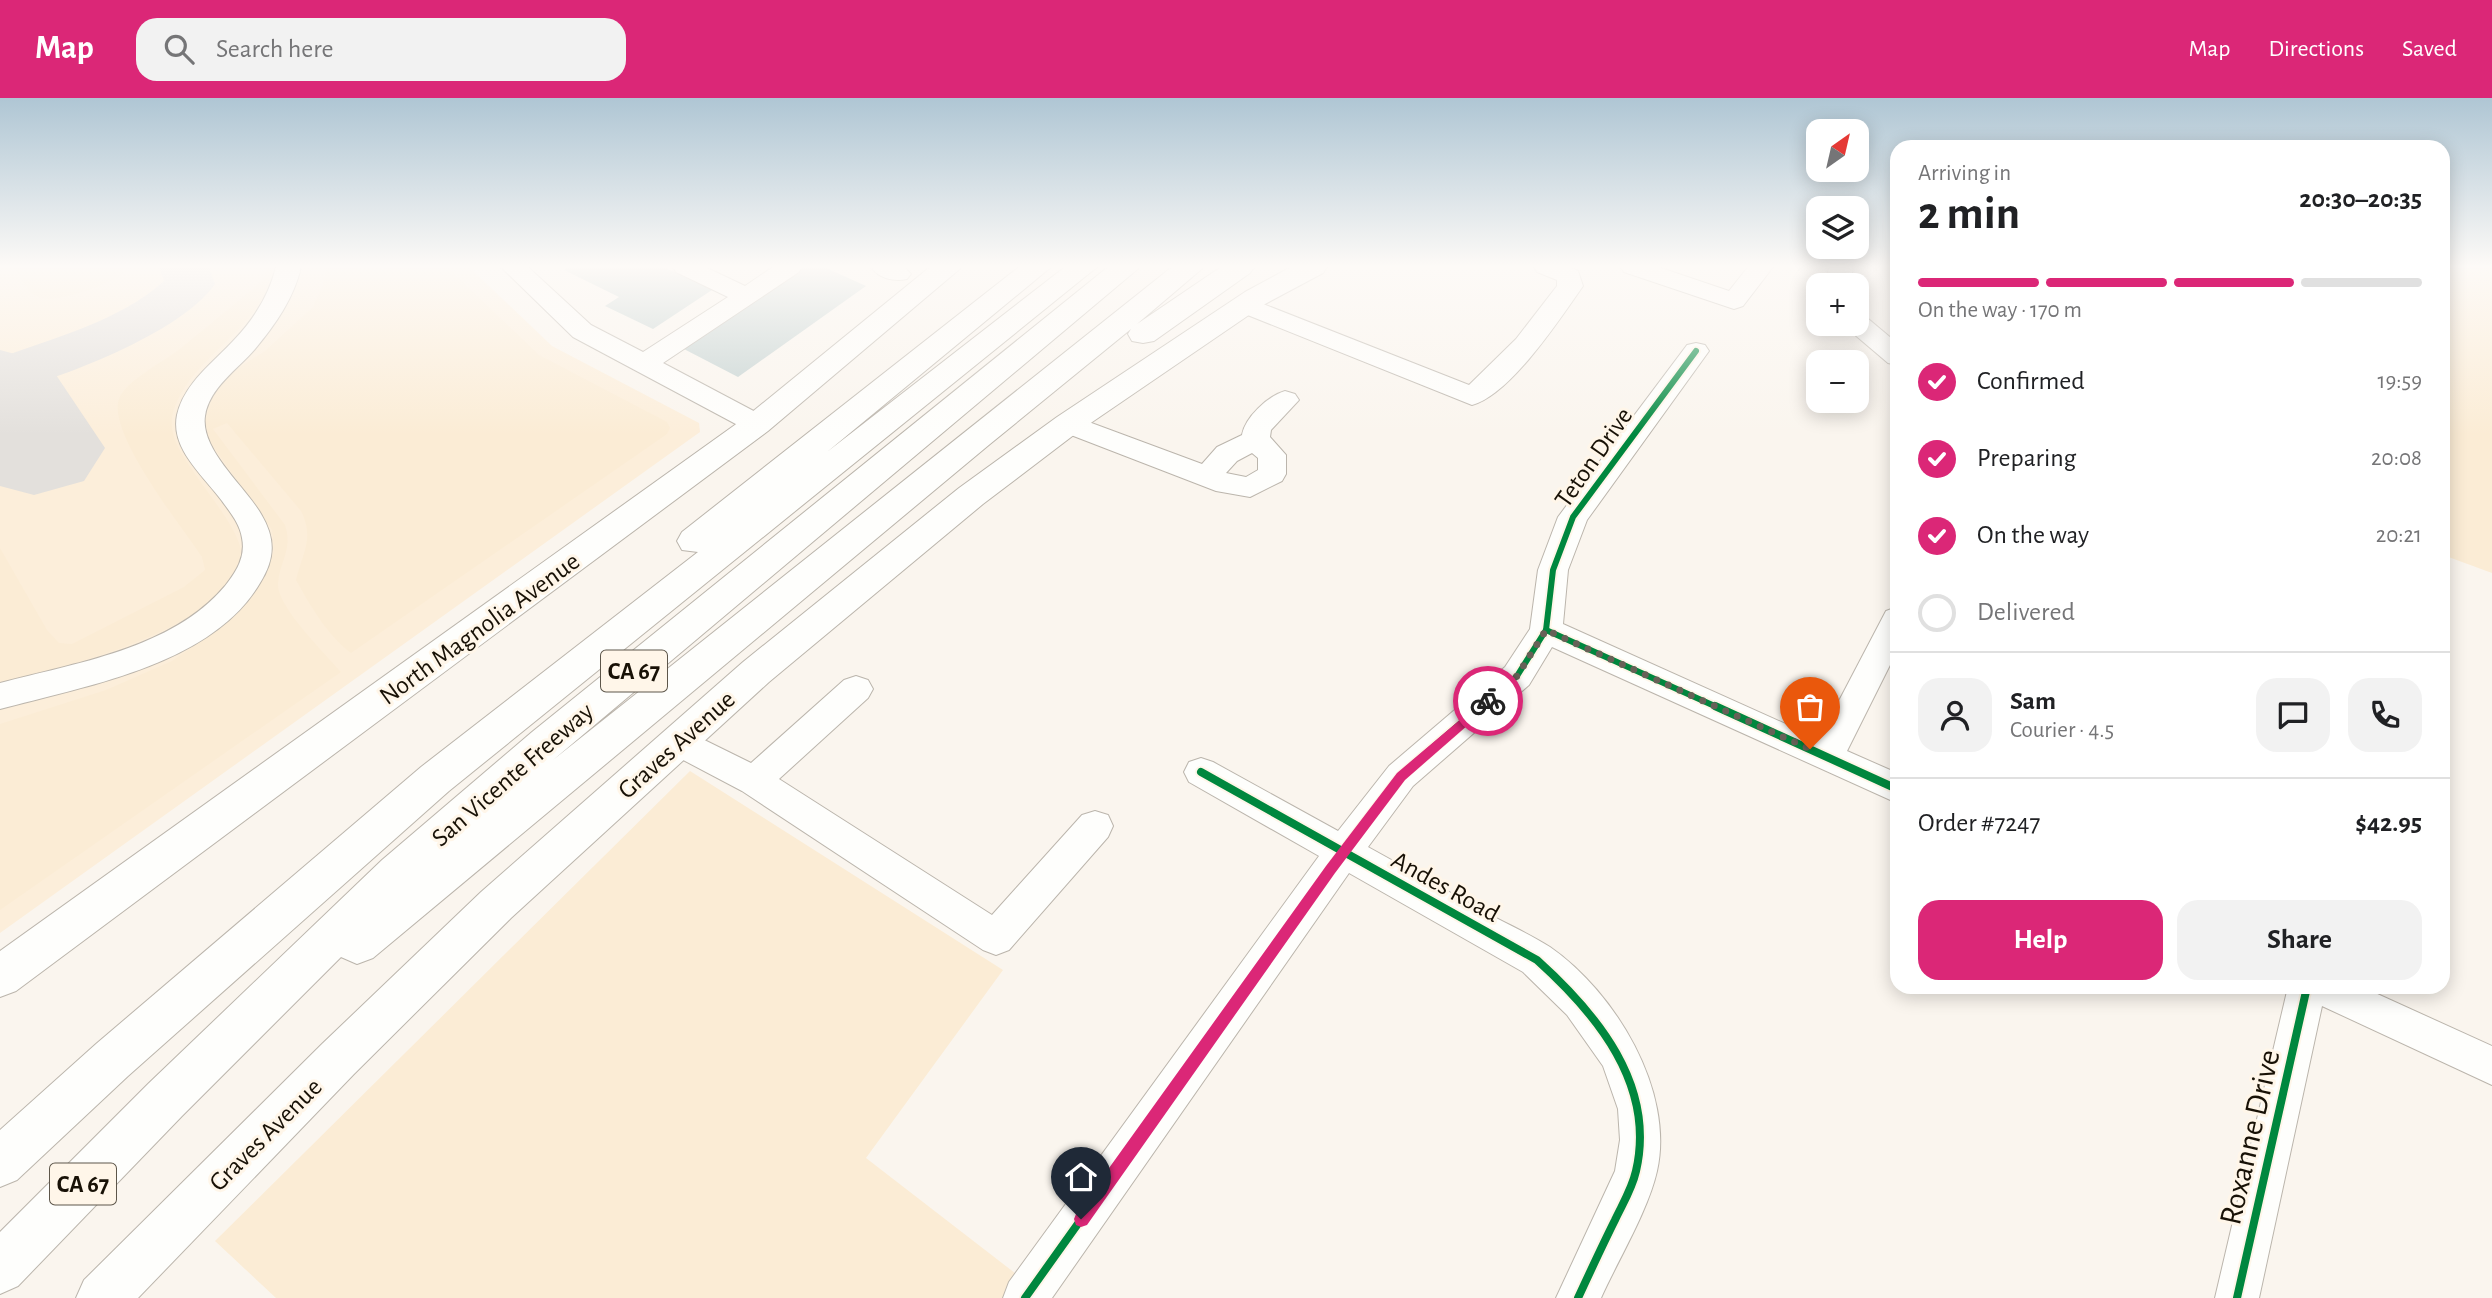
<!DOCTYPE html>
<meta charset="utf-8">
<style>
:root{--surface:#fff;--page:#f2f2f2;--text:#202124;--muted:#757577;--line:#e0e0e0;--accent:#db2777}
body{margin:0;font-family:"Alegreya Sans",sans-serif;background:var(--page);color:var(--text);height:100vh;display:flex;flex-direction:column;font-size:26px;white-space:nowrap}
*{box-sizing:border-box;margin:0}
p{font-size:23px;color:var(--muted)}
.icon{flex:none;width:38px;height:38px;fill:none;stroke:currentColor;stroke-width:2;stroke-linecap:round;stroke-linejoin:round}
.map{position:relative;flex:1;overflow:hidden}
.panel{position:absolute;left:1890px;top:42px;width:560px;height:854px;display:flex;flex-direction:column;background:var(--surface);border-radius:21px;box-shadow:0 4px 18px #0003}
.panel>*{flex:none}
.needle{width:46px;rotate:34deg}
.buttons{position:absolute;left:1806px;top:21px;display:grid;gap:14px}
.buttons a{display:grid;place-items:center;width:63px;height:63px;border-radius:14px;background:var(--surface);box-shadow:0 4px 18px #0003;font-size:35px}
.pin{position:absolute;display:grid;place-items:center;width:60px;height:60px;color:#fff;margin:-72px -30px;border-radius:50% 50% 50% 0;rotate:-45deg;box-shadow:0 0 7px #0007}
.pin .icon{rotate:45deg}
.courier{position:absolute;display:grid;place-items:center;width:70px;height:70px;margin:-35px;border:5px solid #db2777;border-radius:50%;background:#fff;color:#222;box-shadow:0 2px 9px #0007}
.head em{font-style:normal;font-weight:700}
.head div{display:flex;flex-direction:column-reverse}
.head{display:flex;align-items:center;justify-content:space-between;height:119px;padding:0 28px}
h1{font-size:46px;font-weight:700;line-height:52px}
.bar{display:grid;grid-template-columns:repeat(4,1fr);gap:10px 7px;align-content:center;height:84px;padding:0 28px}
.bar i{height:9px;border-radius:5px;background:var(--line)}
.bar .active{background:var(--accent)}
.bar p{grid-column:span 4}
.line{display:flex;align-items:center;gap:18px;padding:0 28px;border-top:2px solid var(--line)}
.line div{flex:1}
.round{display:grid;place-items:center;flex:none;width:74px;height:74px;border-radius:21px;background:var(--page)}
ol{padding:0 28px;list-style:none}
li{display:flex;align-items:center;gap:21px;height:77px}
li p{margin-inline-start:auto}
li .icon{padding:7px;border-radius:50%;background:var(--accent);color:#fff;stroke-width:4}
li:last-child{color:var(--muted)}
li i{width:38px;height:38px;border:4px solid var(--line);border-radius:50%}
.primary-button{display:flex;gap:14px;margin-top:auto;padding:14px 28px}
.primary-button a{flex:1;height:80px;border-radius:21px;background:var(--accent);color:#fff;font-size:28px;font-weight:700;line-height:80px;text-align:center}
.primary-button a+a{background:var(--page);color:var(--text)}
header{display:flex;align-items:center;gap:42px;box-sizing:border-box;height:98px;padding:0 35px;background:var(--accent);color:#fff}
header strong{font-size:33px}
nav{display:flex;gap:38px;margin-inline-start:auto;font-size:24px}
.search{width:490px;height:63px;background:var(--page);display:flex;align-items:center;gap:18px;box-sizing:border-box;padding:0 24px;border-radius:21px;color:var(--muted);font-size:26px}
.map>svg:first-child{display:block}
</style>
<header>
<strong>Map</strong>
<div class="search"><svg class="icon" aria-label="search" viewBox="0 0 24 24"><circle cx="10" cy="10" r="6"/><path d="M15 15l6 6"/></svg>Search here</div>
<nav><a>Map</a><a>Directions</a><a>Saved</a></nav>
</header>
<div class="map">
<svg width="2492" height="1200" viewBox="0 0 2492 1200">
<rect width="100%" height="100%" fill="#faf5ee"/>
<polygon fill="#fceeda" points="0,169 469,169 552,248 699,325 700,334 0,835"/>
<g fill="#fbecd5">
<path d="M14,169H131C118,184 57,207 38,199C28,195 20,178 14,169Z"/>
<path d="M267,169H273C266,229 193,256 174,311C166,334 180,354 193,373C205,392 241,434 241,455C238,529 57,570 0,587V450L47,532L59,545L72,546L184,489L205,472L202,459C182,429 107,335 119,301C125,283 165,263 181,250C208,228 236,205 263,182Z"/>
<path d="M326,169C342,169 380,174 393,169H447L539,257L667,324L670,330L667,336L351,555C327,537 310,507 296,482C302,455 315,441 301,413L227,325L213,331L285,427C293,452 280,462 278,485C276,508 326,556 341,574L0,812V626L106,592L172,563L207,539L243,506L266,476L274,452L272,432L210,344L205,323L217,284L265,253L313,209L323,187Z"/>
<polygon points="2443,169 2492,169 2492,475 2443,457"/>
<polygon points="690,673 1003,872 866,1060 1033,1189 1025,1200 276,1200 215,1143"/>
</g>
<g fill="none" stroke-linecap="round" stroke-linejoin="round">
<path fill="#e3e0dc" fill-rule="evenodd" d="M159,169H209L215,186C180,236 59,281 0,296V260C55,239 120,223 164,183Z"/>
<polygon fill="#e3e0dc" fill-rule="evenodd" points="0,252 48,265 105,350 84,383 34,397 0,388"/>
</g>
<g fill="#c4d2d1">
<polygon points="569,169 664,169 712,192 653,231 605,208 619,199 564,172"/>
<polygon points="802,169 824,169 866,188 738,279 682,250"/>
</g>
<g fill="none" stroke-linecap="round" stroke-linejoin="round">
<defs>
<g id="minor">
<path d="M276,169H301C294,200 275,227 255,251C238,271 209,290 205,318C200,352 245,388 261,416C276,441 275,461 260,485C212,567 85,588 0,611V585C75,565 172,551 225,488C236,474 246,459 242,440C240,426 230,414 222,403C204,378 170,351 177,317C184,285 214,264 234,242C254,221 269,197 276,169Z"/>
<polygon points="501,169 528,169 591,227 643,254 728,199 676,174 673,169 705,169 745,188 773,169 802,169 799,174 663,265 767,320 771,326 767,332 757,335 747,332 573,239"/>
<path d="M871,169H904L911,176L907,181C894,184 878,180 871,169Z"/>
<path d="M1534,169H1569L1578,173L1583,188C1560,221 1510,297 1472,307L1235,212L1231,207L1235,202L1244,199L1253,202L1469,287L1516,241L1557,188V182L1537,174Z"/>
<polygon points="1621,169 1658,169 1729,193 1748,169 1773,169 1743,208 1734,211 1624,174"/>
<polygon points="1829,169 1853,169 1850,187 1826,187"/>
<polygon points="1857,217 1866,219 1897,245 1897,267 1888,265 1848,231 1845,226 1857,226"/>
<path d="M1696,245L1705,247L1709,253L1587,422L1568,472L1563,526L1819,641L1886,513L1897,509V553L1847,653L1897,675V705L1552,549L1529,587L1413,688L1368,749C1408,771 1449,794 1489,816C1509,827 1531,837 1550,849C1615,894 1675,993 1657,1073C1648,1113 1618,1162 1601,1200H1556L1615,1073L1620,1042L1618,1011L1603,968L1567,917L1523,874L1349,775L1052,1200H1003L1009,1184L1319,758L1189,684L1184,674L1189,664L1201,660L1213,664L1338,733L1389,668L1505,569L1530,531L1538,472L1558,419L1687,247Z"/>
<path d="M1285,293L1295,296L1299,302L1271,332L1270,339L1286,357V376L1282,383L1250,399L1216,393L1058,332L1054,326L1058,320L1068,317L1078,320L1202,366L1217,349L1242,337C1245,319 1268,298 1285,293ZM1252,355L1258,360V372L1246,379L1226,375L1237,363Z"/>
<polygon points="856,578 868,582 873,591 868,600 779,681 992,817 1082,717 1095,713 1108,717 1113,728 1108,739 1009,852 996,857 983,852 742,693 668,654 663,644 668,634 680,630 751,665 844,582"/>
<polygon points="2288,889 2362,889 2492,948 2492,987 2322,908 2259,1200 2215,1200"/>
</g>
<g id="major">
<polygon points="930,169 962,169 768,333 16,893 0,899 0,853 746,319"/>
<polygon points="1291,169 1327,169 1323,175 1265,206 1079,333 983,406 769,584 511,820 354,976 138,1200 76,1200 84,1182 322,946 481,794 743,564 959,390 1057,319 1245,194"/>
</g>
<g id="highway">
<polygon points="1019,169 1051,169 827,354 1065,169 1097,169 449,693 128,978 17,1082 0,1089 0,1032 96,946 421,669 698,454 682,452 677,443 682,434"/>
<polygon points="1108,169 1140,169 553,662 1172,169 1204,169 1137,226 1221,169 1254,169 1250,175 1154,243 1143,245 1132,243 1128,236 1131,231 990,346 373,860 357,866 341,859 182,1018 18,1188 0,1196 0,1134 148,986 382,762 532,634"/>
</g>
</defs>
<use href="#minor" stroke="#bbb5ac" stroke-width="2"/>
<use href="#major" stroke="#bbb5ac" stroke-width="2"/>
<use href="#highway" stroke="#bbb5ac" stroke-width="2"/>
<use href="#minor" fill="#fefefc" fill-rule="evenodd"/>
<use href="#major" fill="#fefefc" fill-rule="evenodd"/>
<use href="#highway" fill="#fefefc" fill-rule="evenodd"/>
<defs>
<g id="cycleway-far1">
<polyline points="1546,532 1719,610"/>
<polyline points="1480,610 1517,578 1546,532 1553,472 1573,419 1696,253"/>
</g>
<g id="cycleway">
<polyline points="1715,608 1897,691"/>
<path d="M1201,674L1537,862C1597,916 1656,987 1636,1073C1632,1091 1622,1107 1615,1122C1602,1148 1590,1174 1578,1200"/>
<polyline points="1025,1200 1343,754 1401,678 1482,608"/>
<polyline points="2237,1200 2307,889"/>
</g>
</defs>
<use href="#cycleway-far1" stroke="#fff6e9" stroke-width="10"/>
<use href="#cycleway" stroke="#fff6e9" stroke-width="12"/>
<use href="#cycleway-far1" stroke="#00873e" stroke-width="6"/>
<use href="#cycleway" stroke="#00873e" stroke-width="8"/>
</g>
<linearGradient id="sky" x2="0" y2="1"><stop stop-color="#afc6d4"/><stop offset="0.5" stop-color="#fdfaf7"/><stop offset="1" stop-color="#fdfaf7" stop-opacity="0"/></linearGradient>
<rect width="2492" height="337" fill="url(#sky)"/>
<polygon fill="#db2777" points="1488,598 1492,600 1492,606 1405,682 1335,775 1087,1127 1081,1129 1076,1127 1074,1121 1076,1116 1326,768 1397,675"/>
<g fill="none" stroke-linecap="round" stroke-linejoin="round">
<polyline stroke="#676157" stroke-width="7" stroke-dasharray="0 12.6" points="1488,603 1517,578 1546,532 1810,651"/>
</g>
<g text-anchor="middle" stroke-width="6" stroke-linejoin="round" paint-order="stroke">
<g fill="#fff6e9" stroke="#5d564a" stroke-width="2">
<rect x="601" y="552.5" width="66" height="41" rx="5"/>
<rect x="50" y="1065.5" width="66" height="41" rx="5"/>
</g>
<g font-size="24" font-weight="bold" fill="#181106">
<text x="634" y="581">CA 67</text>
<text x="83" y="1094">CA 67</text>
</g>
<g font-size="26" fill="#181106" stroke="#fff6e9">
<text transform="translate(1593 359) rotate(-55)" y="9">Teton Drive</text>
<text transform="translate(479 530) rotate(-36)" y="9">North Magnolia Avenue</text>
<text transform="translate(676 646) rotate(-42)" y="9">Graves Avenue</text>
<text transform="translate(512 676) rotate(-41)" y="9">San Vicente Freeway</text>
<text transform="translate(1446 788) rotate(29)" y="9">Andes Road</text>
<text transform="translate(265 1036) rotate(-45)" y="9">Graves Avenue</text>
</g>
<g font-size="32" fill="#181106" stroke="#fff6e9">
<text transform="translate(2249 1039) rotate(-77)" y="11">Roxanne Drive</text>
</g>
</g>
</svg>
<div class="buttons">
<a><svg class="needle" viewBox="-14 -14 28 28"><path d="M0-13l5 13h-10z" fill="#e53935"/><path d="M0 13l5-13h-10z" fill="#757577"/></svg></a>
<a><svg class="icon" aria-label="layers" viewBox="0 0 24 24"><path d="M12 4l9 5-9 5-9-5zM3 14l9 5 9-5"/></svg></a>
<a>+</a>
<a>−</a>
</div>
<div class="pin" style="left:1810px;top:651px;background:#ea580c"><svg class="icon" aria-label="bag" viewBox="0 0 24 24"><path d="M5 8h14l-1 12H6zM9 8a3 3 0 0 1 6 0"/></svg></div>
<div class="pin" style="left:1081px;top:1121px;background:#1f2937"><svg class="icon" aria-label="home" viewBox="0 0 24 24"><path d="M3 11l9-7 9 7M6 9v11h12V9"/></svg></div>
<div class="courier" style="left:1488px;top:603px"><svg class="icon" aria-label="bike" viewBox="0 0 24 24"><circle cx="6" cy="16" r="4"/><circle cx="18" cy="16" r="4"/><path d="M6 16l4-8h5l3 8M10 8l3 8H6M13 5h3"/></svg></div>
<section class="panel">
<div class="head"><div><h1>2 min</h1><p>Arriving in</p></div><em>20:30–20:35</em></div>
<div class="bar"><i class="active"></i><i class="active"></i><i class="active"></i><i></i><p>On the way · 170 m</p></div>
<ol>
<li><svg class="icon" aria-label="check" viewBox="0 0 24 24"><path d="M5 12l5 5 9-10"/></svg>Confirmed<p>19:59</p></li>
<li><svg class="icon" aria-label="check" viewBox="0 0 24 24"><path d="M5 12l5 5 9-10"/></svg>Preparing<p>20:08</p></li>
<li><svg class="icon" aria-label="check" viewBox="0 0 24 24"><path d="M5 12l5 5 9-10"/></svg>On the way<p>20:21</p></li>
<li><i></i>Delivered</li>
</ol>
<div class="line" style="height:126px"><a class="round"><svg class="icon" aria-label="person" viewBox="0 0 24 24"><circle cx="12" cy="8" r="4"/><path d="M4 21q1-7 8-7t8 7"/></svg></a><div><b>Sam</b><p>Courier · 4.5</p></div><a class="round"><svg class="icon" aria-label="chat" viewBox="0 0 24 24"><path d="M4 5h16v11H9l-5 4z"/></svg></a><a class="round"><svg class="icon" aria-label="phone" viewBox="0 0 24 24"><path d="M5 4h4l2 5-3 2q2 4 5 5l2-3 5 2v4C11 20 4 13 5 4z"/></svg></a></div>
<div class="line" style="height:91px"><div>Order #7247</div><b>$42.95</b></div>
<div class="primary-button"><a>Help</a><a>Share</a></div>
</section>
</div>
